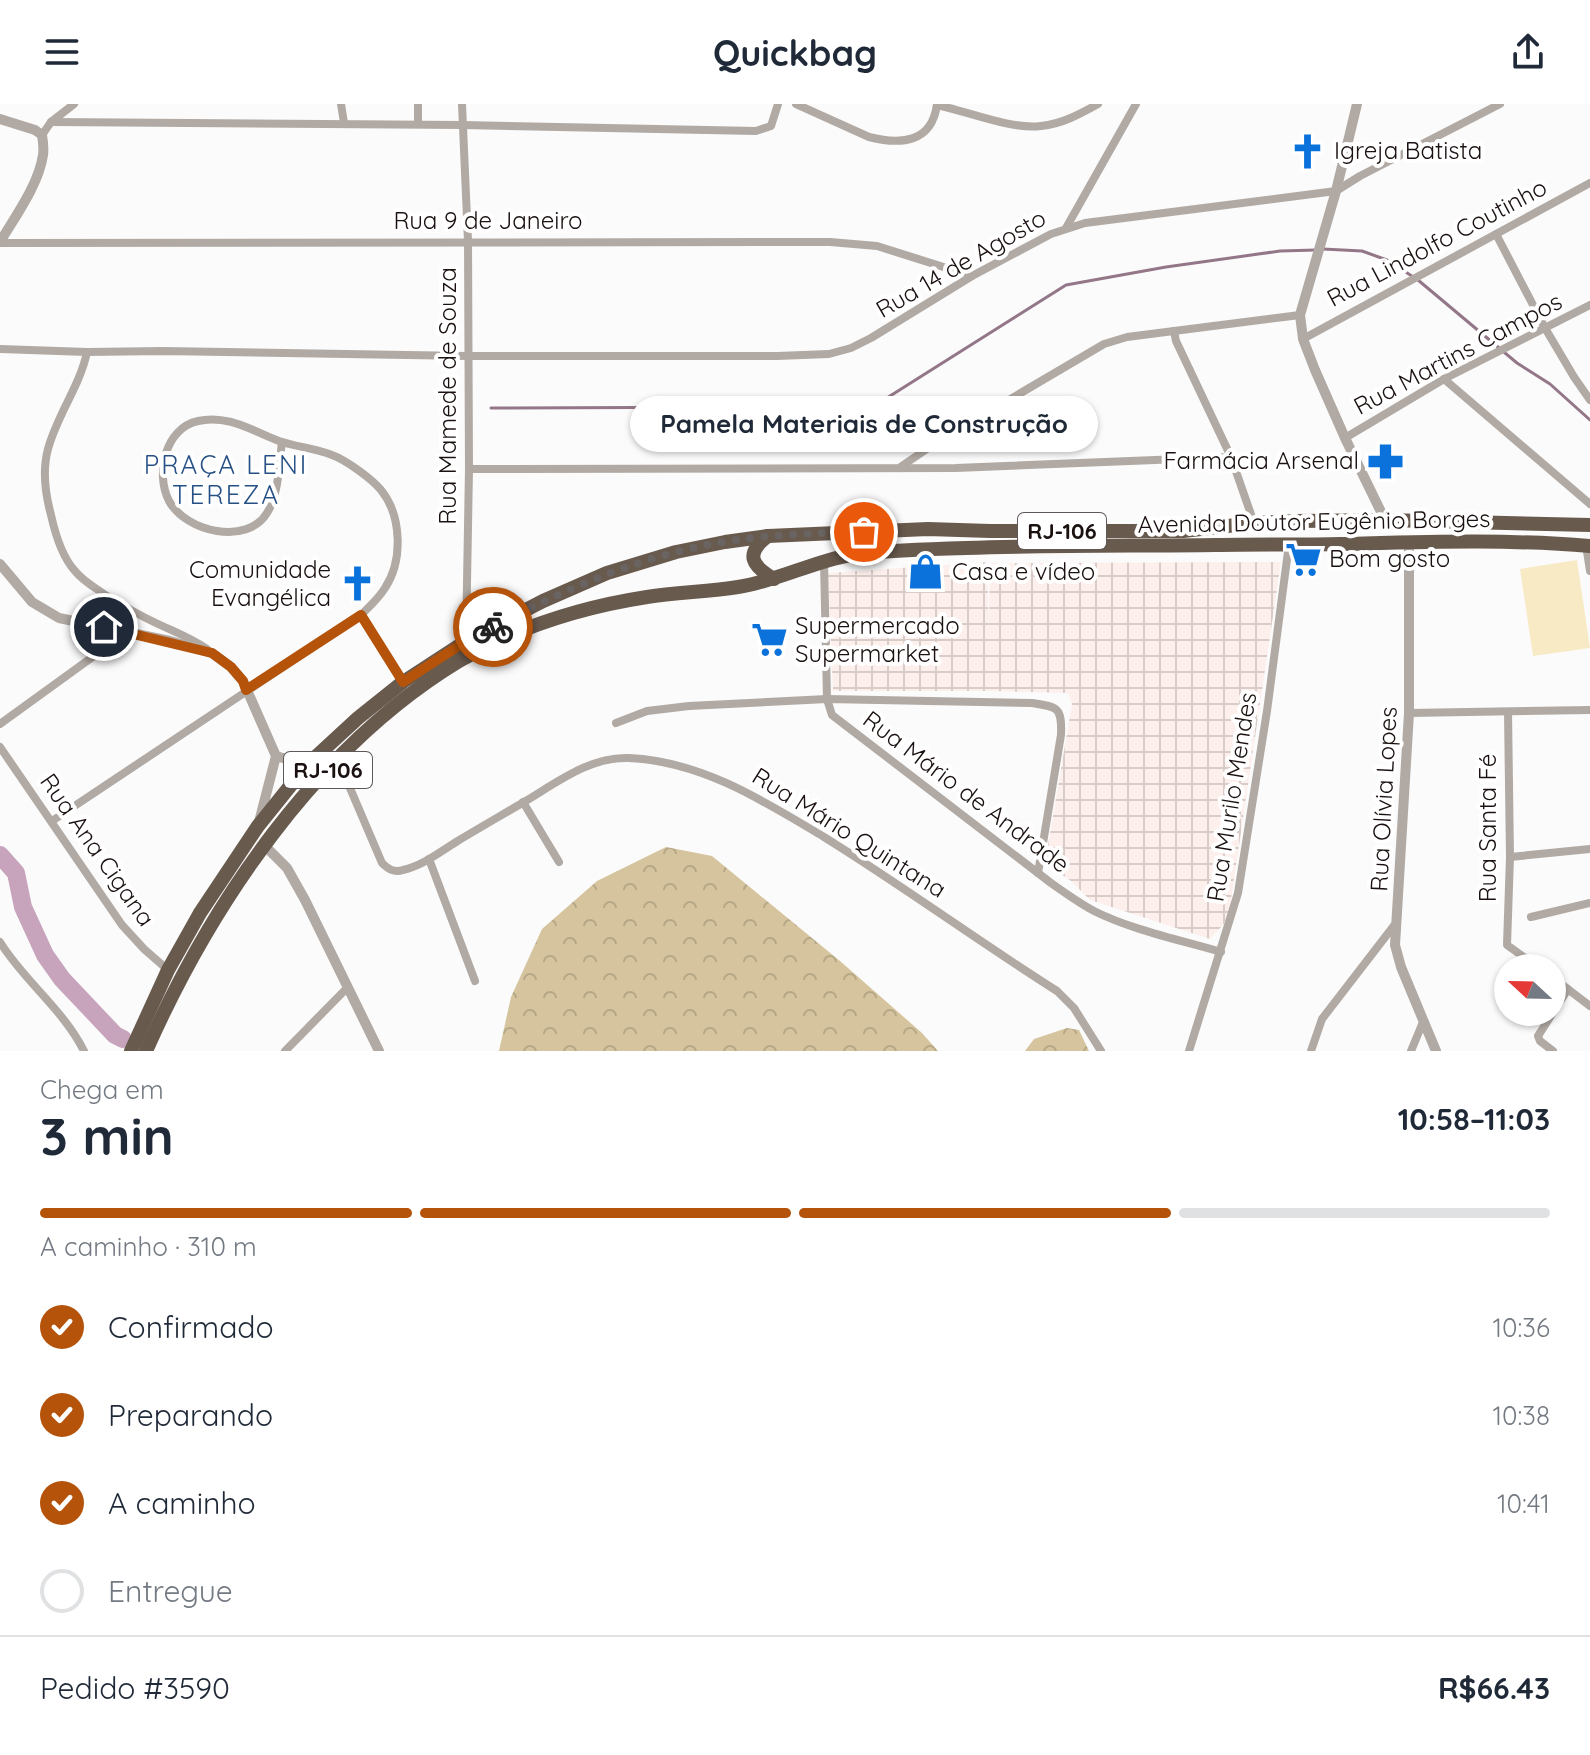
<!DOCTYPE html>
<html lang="pt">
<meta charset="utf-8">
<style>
:root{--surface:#fff;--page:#f6f6f7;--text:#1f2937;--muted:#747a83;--line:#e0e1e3;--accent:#b45309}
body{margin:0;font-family:Quicksand,sans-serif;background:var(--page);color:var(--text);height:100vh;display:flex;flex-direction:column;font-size:30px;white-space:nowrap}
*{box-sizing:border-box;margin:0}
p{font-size:26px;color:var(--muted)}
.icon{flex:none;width:44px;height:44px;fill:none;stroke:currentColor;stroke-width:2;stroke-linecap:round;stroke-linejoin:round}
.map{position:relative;height:947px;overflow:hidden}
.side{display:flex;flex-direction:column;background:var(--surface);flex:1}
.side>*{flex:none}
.needle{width:52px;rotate:292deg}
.fabs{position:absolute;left:1494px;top:850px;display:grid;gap:16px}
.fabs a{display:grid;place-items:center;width:72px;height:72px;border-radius:50%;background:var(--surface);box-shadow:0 2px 6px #0004;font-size:40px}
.pin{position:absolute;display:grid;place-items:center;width:68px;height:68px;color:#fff;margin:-34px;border:4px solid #fff;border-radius:50%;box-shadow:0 2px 8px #0007}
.courier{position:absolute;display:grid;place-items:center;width:80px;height:80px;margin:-40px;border:6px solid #b45309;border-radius:50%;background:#fff;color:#222;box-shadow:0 2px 10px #0007}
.bubble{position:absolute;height:56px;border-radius:28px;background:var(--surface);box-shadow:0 2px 6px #0004;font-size:26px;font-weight:800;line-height:56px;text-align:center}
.summary em{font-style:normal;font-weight:800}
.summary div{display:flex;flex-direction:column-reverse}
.summary{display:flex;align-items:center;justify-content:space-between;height:136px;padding:0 40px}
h1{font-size:52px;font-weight:800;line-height:60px}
.bar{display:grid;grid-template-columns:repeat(4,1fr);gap:12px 8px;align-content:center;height:96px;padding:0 40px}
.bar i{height:10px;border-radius:6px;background:var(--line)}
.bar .selected{background:var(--accent)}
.bar p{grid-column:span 4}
.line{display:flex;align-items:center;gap:20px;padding:0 40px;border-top:2px solid var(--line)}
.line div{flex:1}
ol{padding:0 40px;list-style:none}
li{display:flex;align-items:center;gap:24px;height:88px}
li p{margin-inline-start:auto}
li .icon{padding:8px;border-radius:50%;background:var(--accent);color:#fff;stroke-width:4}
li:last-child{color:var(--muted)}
li i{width:44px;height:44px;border:4px solid var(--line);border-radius:50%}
header{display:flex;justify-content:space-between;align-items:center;height:104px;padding:0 40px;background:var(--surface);font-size:36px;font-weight:800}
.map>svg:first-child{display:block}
</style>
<header><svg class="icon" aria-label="menu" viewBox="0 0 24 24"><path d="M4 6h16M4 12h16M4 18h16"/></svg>Quickbag<svg class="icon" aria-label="share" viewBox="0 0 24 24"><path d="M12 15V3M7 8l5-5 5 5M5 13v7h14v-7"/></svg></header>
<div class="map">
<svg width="1590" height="947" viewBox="0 0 1590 947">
<defs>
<pattern id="industrial-grid" width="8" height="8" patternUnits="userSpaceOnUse" patternTransform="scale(2)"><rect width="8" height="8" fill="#fdefec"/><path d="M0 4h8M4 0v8" fill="none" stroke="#d8ccc9"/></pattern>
<pattern id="forest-crowns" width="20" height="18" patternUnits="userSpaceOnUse" patternTransform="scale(2)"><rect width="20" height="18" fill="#d5c49e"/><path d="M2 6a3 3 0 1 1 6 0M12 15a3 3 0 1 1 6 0" fill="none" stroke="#b6a787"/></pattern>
</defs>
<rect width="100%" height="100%" fill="#fbfbfb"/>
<polygon fill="url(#industrial-grid)" points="987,458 989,525 990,459 1281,458 1229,809 1223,821 1210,835 1090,796 1071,777 1045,759 1072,600 1068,589 990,587 833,587 828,469"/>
<g fill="url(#forest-crowns)">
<polygon points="666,743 712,752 840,857 922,929 938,947 499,947 511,893 542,825 597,777"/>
<polygon points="1067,924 1079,926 1089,947 1025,947 1034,935"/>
</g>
<polygon fill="#f9eac6" points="1577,456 1590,544 1533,552 1520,465"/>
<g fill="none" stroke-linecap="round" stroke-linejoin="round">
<g stroke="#937788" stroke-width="3">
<polyline points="1323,145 1362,147 1387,156 1418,176 1517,259 1550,280 1590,316"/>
<polyline points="491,304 786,303 844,310 871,304 1066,181 1166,163 1280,147 1316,146"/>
</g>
<polyline stroke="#c7a3bc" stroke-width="18" points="0,751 16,769 23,803 45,851 62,875 115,931 123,935"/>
<g stroke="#b1a9a3" stroke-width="8">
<polyline points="341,0 344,19"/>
<polyline points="462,0 468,137 469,365 466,537"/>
<path d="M796,0L869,33C901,41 932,39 937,0"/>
<path d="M937,1C966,7 1012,26 1041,22C1062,20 1080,10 1098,0"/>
<polyline points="51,18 462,21 756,27 771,22 778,0"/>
<polyline points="418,20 418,0"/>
<polyline points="42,31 51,18 74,0"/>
<polyline points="1066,124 1136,0"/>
<polyline points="1496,130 1545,224 1574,273 1590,296"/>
<polyline points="0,139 830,138 877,142 972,172"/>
<polyline points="1174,227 1176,237 1231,353 1254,419"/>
<polyline points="1303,235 1590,79"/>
<polyline points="0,245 87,248 163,247 468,252 777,252 829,250 851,244 871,234 972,172 1051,130 1085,119 1336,87 1360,72 1500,0"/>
<path d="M87,248C80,282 57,311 48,345C42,367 45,389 51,411C55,429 63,454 75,467C83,477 94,483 104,490C121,501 139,511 158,520C175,528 191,534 207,545"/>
<polyline points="1444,275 1590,400"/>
<polyline points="1345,334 1444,275 1590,201"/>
<polyline points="899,364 934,340 1104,240 1127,233 1300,211"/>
<polyline points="469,365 956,364 1231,353"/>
<polyline points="1586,441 1590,467"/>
<path d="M824,457L827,595L832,611L1051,779C1065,789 1079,799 1094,807C1132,826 1180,836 1221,848"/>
<polyline points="361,511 403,578"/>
<polyline points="1508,608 1510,753 1507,841 1539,864"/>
<polyline points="1409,609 1590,606"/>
<path d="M616,619L647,607L689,602L827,595L1032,599C1058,603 1062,603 1061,631L1038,769"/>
<polyline points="0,620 127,528"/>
<polyline points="0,643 122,821 144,845 168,866"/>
<path d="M338,656L382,759C388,765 394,769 403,766C422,762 440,748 456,738C479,724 502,711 524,698C556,679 591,652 629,654C701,657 764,697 824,733C903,782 978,837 1057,887L1074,904L1101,947"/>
<polyline points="523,698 559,758"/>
<path d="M52,717L361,511C369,503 379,494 385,484C403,457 402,412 381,386C372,375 346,356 332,351C315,344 296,343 279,337C253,327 227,310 198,317C165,324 155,370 169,397C186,428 247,442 267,409C279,390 279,360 282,338"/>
<polyline points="1510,753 1590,745"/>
<polyline points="429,755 475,877"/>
<polyline points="1531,813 1590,799"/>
<path d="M0,838C24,877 63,905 84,947"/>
<polyline points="1552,873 1590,902"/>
<polyline points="285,947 348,883"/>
<polyline points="1189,947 1238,789 1267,607 1289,440"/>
<polyline points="1311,947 1322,915 1396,819"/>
<polyline points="1411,947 1423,918"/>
<polyline points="1553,947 1540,937 1538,932 1568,885"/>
</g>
<g stroke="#b1a9a3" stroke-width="10">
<polyline points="1357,0 1336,87 1300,211 1303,235 1315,266 1345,334 1385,416"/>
<path d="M0,15L35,26L42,31C43,37 44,44 43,51C39,80 15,113 0,138"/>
<polyline points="1409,437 1409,609 1395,841 1401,863 1436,947"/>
<polyline points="0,460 32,498 59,514 170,537 212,549 231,563 243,577 276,652 259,718"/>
<polyline points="276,652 307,661"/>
<polyline points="264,741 287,764 305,796 379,947"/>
</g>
<g stroke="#695a4e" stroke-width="14">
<path d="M768,432C744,450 752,462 774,475"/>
<polyline points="131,947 168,866 200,809 258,722 307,661 358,614 403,578 466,537 543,497 607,469 676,448 725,438 768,432 928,425 990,427 1183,427 1254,419 1298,417 1385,416 1590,421"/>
<path d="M146,947C212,798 317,643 459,557C516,524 582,503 647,493C677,488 708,488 738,483C779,477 817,455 858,450C894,446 930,445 966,444C1049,441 1133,442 1216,441C1257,440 1299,441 1341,440C1424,438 1507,435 1590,442"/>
</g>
</g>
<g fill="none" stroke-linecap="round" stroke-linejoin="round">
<path stroke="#696362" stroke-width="8" stroke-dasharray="0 14.4" d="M493,523C568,484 645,450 729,437C774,430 819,429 864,428"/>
<polyline stroke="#b45309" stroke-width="10" points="104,523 212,549 231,563 243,577 246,586 361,511 403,578 466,537 493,523"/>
</g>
<defs>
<symbol id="church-bare" viewBox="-9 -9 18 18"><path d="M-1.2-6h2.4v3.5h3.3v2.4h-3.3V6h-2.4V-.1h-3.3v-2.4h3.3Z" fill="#0c72db" stroke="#fff" stroke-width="2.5" paint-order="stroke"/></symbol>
<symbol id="pharmacy-bare" viewBox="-9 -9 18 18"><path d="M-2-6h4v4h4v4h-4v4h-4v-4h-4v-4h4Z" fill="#0c72db" stroke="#fff" stroke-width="2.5" paint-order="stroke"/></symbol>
<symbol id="supermarket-bare" viewBox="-9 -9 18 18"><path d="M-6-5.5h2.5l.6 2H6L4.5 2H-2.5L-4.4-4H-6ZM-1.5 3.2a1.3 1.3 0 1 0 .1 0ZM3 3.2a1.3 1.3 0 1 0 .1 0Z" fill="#0c72db" stroke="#fff" stroke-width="2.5" paint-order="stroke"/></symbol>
<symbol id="shop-bare" viewBox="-9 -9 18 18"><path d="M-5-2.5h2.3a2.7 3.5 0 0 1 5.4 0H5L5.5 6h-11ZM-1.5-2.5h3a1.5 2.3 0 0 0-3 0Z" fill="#0c72db" stroke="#fff" stroke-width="2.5" paint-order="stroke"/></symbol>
</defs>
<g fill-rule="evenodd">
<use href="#church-bare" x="1282" y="22" width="51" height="51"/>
<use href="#pharmacy-bare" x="1360" y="332" width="51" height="51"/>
<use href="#supermarket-bare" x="1278" y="430" width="51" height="51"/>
<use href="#shop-bare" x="900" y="442" width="51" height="51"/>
<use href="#church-bare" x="332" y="454" width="51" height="51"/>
<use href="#supermarket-bare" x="744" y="510" width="51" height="51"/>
</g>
<g text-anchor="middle" stroke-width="8" stroke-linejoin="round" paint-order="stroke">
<g fill="#fff" stroke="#5f5858" stroke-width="2">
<rect x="1018" y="409" width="88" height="36" rx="6"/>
<rect x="284" y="648" width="88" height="36" rx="6"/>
</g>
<g font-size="22" font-weight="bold" fill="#1a1110">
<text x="1062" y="435">RJ-106</text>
<text x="328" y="674">RJ-106</text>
</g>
<g font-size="24" fill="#1a1110" stroke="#fff" text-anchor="start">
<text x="1334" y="55">Igreja Batista</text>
<text x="1359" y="365" text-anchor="end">Farmácia Arsenal</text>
<text x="1329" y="463">Bom gosto</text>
<text x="331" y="474" text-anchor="end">Comunidade<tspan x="331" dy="28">Evangélica</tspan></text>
<text x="952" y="476">Casa e vídeo</text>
<text x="795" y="530">Supermercado<tspan x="795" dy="28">Supermarket</tspan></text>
</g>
<g font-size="24" fill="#1a1110" stroke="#fff">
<text x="488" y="125">Rua 9 de Janeiro</text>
<text transform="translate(1437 139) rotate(-28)" y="8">Rua Lindolfo Coutinho</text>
<text transform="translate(961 160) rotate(-30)" y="8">Rua 14 de Agosto</text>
<text transform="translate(1458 250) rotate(-28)" y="8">Rua Martins Campos</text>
<text transform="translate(448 292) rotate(-90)" y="8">Rua Mamede de Souza</text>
<text transform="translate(1314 418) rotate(-1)" y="8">Avenida Doutor Eugênio Borges</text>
<text transform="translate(966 688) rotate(37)" y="8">Rua Mário de Andrade</text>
<text transform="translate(1232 693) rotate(-81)" y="8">Rua Murilo Mendes</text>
<text transform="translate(1384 695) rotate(-87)" y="8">Rua Olívia Lopes</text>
<text transform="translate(1488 724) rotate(-90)" y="8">Rua Santa Fé</text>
<text transform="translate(849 729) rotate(32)" y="8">Rua Mário Quintana</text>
<text transform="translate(97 746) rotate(55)" y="8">Rua Ana Cigana</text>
</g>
<g font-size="26" letter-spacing="2" fill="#265085" stroke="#fff">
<text x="226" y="370">PRAÇA LENI<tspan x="226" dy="30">TEREZA</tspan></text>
</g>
</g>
</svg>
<div class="fabs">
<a><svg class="needle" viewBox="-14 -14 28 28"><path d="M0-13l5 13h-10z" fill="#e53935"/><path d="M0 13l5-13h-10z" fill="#747a83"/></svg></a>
</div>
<div class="pin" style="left:864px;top:428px;background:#ea580c"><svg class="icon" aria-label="bag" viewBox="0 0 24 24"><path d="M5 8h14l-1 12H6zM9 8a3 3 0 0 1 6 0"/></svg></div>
<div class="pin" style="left:104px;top:523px;background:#1f2937"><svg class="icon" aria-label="home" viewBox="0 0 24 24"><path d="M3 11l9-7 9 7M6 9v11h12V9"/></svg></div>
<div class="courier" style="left:493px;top:523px"><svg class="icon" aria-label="bike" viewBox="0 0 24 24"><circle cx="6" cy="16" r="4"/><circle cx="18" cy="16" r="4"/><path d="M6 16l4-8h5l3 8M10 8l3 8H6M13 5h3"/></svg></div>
<div class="bubble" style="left:630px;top:292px;width:468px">Pamela Materiais de Construção</div>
</div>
<section class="side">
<div class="summary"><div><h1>3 min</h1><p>Chega em</p></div><em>10:58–11:03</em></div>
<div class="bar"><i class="selected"></i><i class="selected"></i><i class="selected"></i><i></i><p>A caminho · 310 m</p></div>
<ol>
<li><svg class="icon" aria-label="check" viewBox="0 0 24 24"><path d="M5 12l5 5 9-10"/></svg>Confirmado<p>10:36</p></li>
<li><svg class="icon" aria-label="check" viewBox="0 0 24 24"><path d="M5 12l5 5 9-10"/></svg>Preparando<p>10:38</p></li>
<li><svg class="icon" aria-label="check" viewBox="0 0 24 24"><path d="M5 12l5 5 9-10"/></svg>A caminho<p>10:41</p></li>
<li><i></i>Entregue</li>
</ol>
<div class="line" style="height:104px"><div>Pedido #3590</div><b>R$66.43</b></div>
</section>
